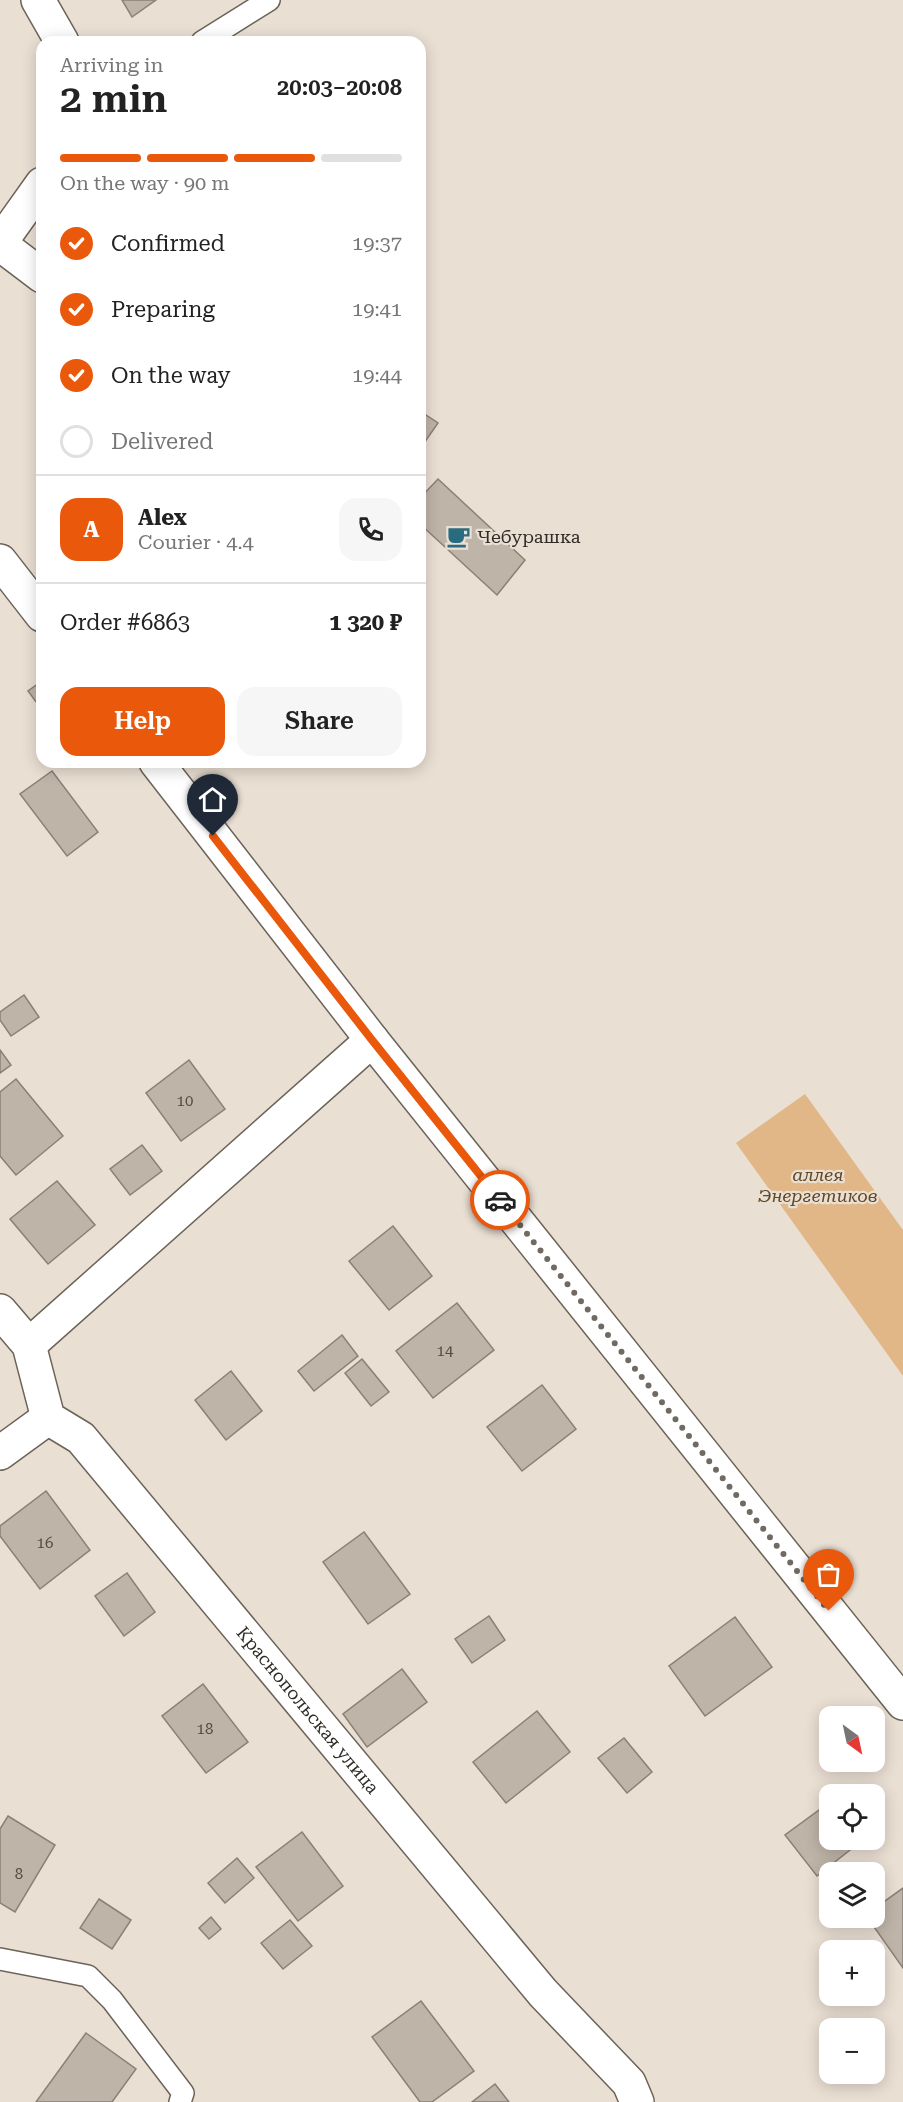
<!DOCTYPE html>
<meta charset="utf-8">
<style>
:root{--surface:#fff;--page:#f6f6f6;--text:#222;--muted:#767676;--line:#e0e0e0;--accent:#ea580c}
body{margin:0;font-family:"Roboto Serif",serif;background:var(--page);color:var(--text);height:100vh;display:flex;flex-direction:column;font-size:22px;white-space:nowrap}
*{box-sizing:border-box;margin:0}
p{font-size:20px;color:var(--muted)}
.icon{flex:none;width:33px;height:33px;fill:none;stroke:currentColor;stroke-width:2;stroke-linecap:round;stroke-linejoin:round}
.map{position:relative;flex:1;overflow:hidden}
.sheet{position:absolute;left:36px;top:36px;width:390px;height:732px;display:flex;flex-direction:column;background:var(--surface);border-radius:18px;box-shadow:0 3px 15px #0003}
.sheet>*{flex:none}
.needle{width:39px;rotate:147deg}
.buttons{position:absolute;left:819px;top:1706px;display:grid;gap:12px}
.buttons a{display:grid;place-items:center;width:66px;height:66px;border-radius:12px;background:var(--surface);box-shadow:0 3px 15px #0003;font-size:30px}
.pin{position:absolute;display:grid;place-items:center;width:51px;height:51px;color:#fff;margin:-62px -26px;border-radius:50% 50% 50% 0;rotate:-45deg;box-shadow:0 0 6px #0007}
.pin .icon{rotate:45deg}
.courier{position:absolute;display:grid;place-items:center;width:60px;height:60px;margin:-30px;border:4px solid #ea580c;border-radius:50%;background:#fff;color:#222;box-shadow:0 2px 8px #0007}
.headline em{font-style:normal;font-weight:600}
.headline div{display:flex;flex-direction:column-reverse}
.headline{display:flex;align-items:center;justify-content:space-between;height:102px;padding:0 24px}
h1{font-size:39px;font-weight:600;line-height:45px}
.bar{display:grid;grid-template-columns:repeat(4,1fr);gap:9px 6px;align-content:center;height:72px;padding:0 24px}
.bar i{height:8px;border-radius:4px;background:var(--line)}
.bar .on{background:var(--accent)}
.bar p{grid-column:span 4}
.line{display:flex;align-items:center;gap:15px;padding:0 24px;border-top:2px solid var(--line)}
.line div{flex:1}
.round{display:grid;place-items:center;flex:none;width:63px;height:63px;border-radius:18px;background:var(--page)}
ol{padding:0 24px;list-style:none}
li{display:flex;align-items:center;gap:18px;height:66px}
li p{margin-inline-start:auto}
li .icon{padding:6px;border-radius:50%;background:var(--accent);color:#fff;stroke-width:4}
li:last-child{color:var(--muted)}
li i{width:33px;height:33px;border:3px solid var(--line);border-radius:50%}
.action{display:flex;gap:12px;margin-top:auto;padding:12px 24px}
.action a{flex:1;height:69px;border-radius:18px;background:var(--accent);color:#fff;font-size:24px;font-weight:600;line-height:69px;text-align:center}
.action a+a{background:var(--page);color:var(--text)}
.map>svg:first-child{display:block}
</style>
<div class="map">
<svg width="903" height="2102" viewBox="0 0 903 2102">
<rect width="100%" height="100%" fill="#eadfd3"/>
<polygon fill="#e1b788" points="805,1094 903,1230 903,1376 736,1143"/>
<g fill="#bfb4a8" stroke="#8a8075" stroke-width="1.5">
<polygon points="122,0 156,0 132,17"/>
<polygon points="420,411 438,423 422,446 420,445"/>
<polygon points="438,479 525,560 497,595 420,524 420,498"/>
<polygon points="42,681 42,710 28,691"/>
<polygon points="52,771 98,832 67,856 20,794"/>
<polygon points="24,995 39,1017 11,1036 0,1020 0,1012"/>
<polygon points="0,1050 11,1065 0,1073"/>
<polygon points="189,1060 225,1109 181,1141 146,1093"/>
<polygon points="16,1079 63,1136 16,1175 0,1156 0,1092"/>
<polygon points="142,1145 162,1171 130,1195 110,1169"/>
<polygon points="57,1181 95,1225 48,1264 10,1219"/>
<polygon points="393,1226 432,1276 389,1310 349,1261"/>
<polygon points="457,1303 494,1350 433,1398 396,1351"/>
<polygon points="342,1335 358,1356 314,1391 298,1371"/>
<polygon points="362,1359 389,1392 371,1406 345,1373"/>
<polygon points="231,1371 262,1411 226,1440 195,1400"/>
<polygon points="542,1385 576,1429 522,1471 487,1427"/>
<polygon points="46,1491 90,1550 40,1589 0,1536 0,1526"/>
<polygon points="364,1532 410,1594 368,1624 323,1562"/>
<polygon points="127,1573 155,1612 124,1636 95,1596"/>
<polygon points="489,1616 505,1640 472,1663 455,1639"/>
<polygon points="735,1617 772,1667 705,1716 669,1666"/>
<polygon points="402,1669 427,1702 367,1747 343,1714"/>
<polygon points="203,1684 248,1742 206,1773 162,1716"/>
<polygon points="537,1711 570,1752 506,1803 473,1762"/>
<polygon points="624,1738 652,1772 627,1793 598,1758"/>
<polygon points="850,1786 857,1794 840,1794"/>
<polygon points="830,1802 830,1839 864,1839 817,1876 785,1835"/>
<polygon points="8,1816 55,1845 15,1912 0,1903 0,1829"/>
<polygon points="302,1832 343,1886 298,1921 256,1867"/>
<polygon points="237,1858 254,1878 225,1903 208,1883"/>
<polygon points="903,1888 903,1968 867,1917 874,1917 874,1909"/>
<polygon points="99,1899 131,1920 112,1949 80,1928"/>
<polygon points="211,1917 221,1929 209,1939 199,1928"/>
<polygon points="290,1920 312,1946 283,1969 261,1943"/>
<polygon points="421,2001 474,2071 432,2102 420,2102 372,2037"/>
<polygon points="86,2033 136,2069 112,2102 36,2102"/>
<polygon points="495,2084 509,2102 472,2102"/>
</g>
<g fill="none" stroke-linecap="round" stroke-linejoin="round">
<defs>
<g id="service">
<polyline points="202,42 269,0"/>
<polyline points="0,1959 88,1976 112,2000 183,2093 180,2102"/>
</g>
<g id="minor">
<polyline points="38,0 62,42"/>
<polyline points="0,243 42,184"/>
<polyline points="0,244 42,276"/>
<polyline points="0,561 42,615"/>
<polyline points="156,762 372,1040 903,1703"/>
<path id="s1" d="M0,1311L29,1345L48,1418L81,1438L543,1993L629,2083L637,2102"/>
<polyline points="29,1345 372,1040"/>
<polyline points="0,1453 48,1418"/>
</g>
</defs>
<use href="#service" stroke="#6c6358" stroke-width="24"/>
<use href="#minor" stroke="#6c6358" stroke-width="36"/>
<use href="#service" stroke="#fff" stroke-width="21"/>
<use href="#minor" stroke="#fff" stroke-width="33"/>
</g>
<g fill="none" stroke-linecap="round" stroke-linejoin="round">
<polyline stroke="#706a63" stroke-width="6" stroke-dasharray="0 10.8" points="500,1200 829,1611"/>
<polyline stroke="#ea580c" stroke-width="8" points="213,836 372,1040 500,1200"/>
</g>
<defs>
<symbol id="cafe-bare" viewBox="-9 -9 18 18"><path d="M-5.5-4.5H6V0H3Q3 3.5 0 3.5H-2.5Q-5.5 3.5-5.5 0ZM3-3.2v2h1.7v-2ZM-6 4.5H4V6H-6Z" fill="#2a6c7f" stroke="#eadfd3" stroke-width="2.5" paint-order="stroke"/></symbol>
</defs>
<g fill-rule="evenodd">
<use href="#cafe-bare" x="442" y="520" width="33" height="33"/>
</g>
<g text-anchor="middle" stroke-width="4.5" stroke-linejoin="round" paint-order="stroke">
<g font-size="15" fill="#534d46">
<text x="185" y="1106">10</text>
<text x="445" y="1356">14</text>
<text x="45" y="1548">16</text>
<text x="205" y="1734">18</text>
<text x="19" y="1879">8</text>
</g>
<g font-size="18" fill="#2f2b26" stroke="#eadfd3" text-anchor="start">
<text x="477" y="543">Чебурашка</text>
</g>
<g font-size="18" font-style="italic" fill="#634725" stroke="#eadfd3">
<text x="818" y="1181">аллея<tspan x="818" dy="21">Энергетиков</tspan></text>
</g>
<g font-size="18" fill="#2f2b26" stroke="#eadfd3">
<text dy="6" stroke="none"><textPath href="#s1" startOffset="513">Краснопольская улица</textPath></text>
</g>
</g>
</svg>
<div class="buttons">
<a><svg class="needle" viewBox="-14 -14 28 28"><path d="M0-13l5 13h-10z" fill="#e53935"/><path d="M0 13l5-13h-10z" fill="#767676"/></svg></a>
<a><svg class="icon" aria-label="locate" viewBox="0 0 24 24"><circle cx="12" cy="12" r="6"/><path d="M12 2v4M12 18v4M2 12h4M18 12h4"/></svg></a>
<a><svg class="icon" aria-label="layers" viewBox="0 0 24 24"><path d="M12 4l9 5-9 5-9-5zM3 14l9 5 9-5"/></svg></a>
<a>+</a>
<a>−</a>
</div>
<div class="pin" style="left:829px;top:1611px;background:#ea580c"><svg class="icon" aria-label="bag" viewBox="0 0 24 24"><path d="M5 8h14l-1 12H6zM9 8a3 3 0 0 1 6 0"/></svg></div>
<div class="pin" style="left:213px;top:836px;background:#1f2937"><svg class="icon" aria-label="home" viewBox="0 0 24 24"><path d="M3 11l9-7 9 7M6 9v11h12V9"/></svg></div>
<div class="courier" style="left:500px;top:1200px"><svg class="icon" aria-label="car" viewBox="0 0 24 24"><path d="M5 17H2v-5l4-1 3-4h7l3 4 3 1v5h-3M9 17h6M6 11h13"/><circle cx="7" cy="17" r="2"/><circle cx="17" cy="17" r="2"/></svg></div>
<section class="sheet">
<div class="headline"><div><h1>2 min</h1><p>Arriving in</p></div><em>20:03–20:08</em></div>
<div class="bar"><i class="on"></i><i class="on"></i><i class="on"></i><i></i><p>On the way · 90 m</p></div>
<ol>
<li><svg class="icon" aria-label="check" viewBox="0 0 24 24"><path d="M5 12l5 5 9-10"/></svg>Confirmed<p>19:37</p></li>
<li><svg class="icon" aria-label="check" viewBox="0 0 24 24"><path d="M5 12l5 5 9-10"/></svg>Preparing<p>19:41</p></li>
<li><svg class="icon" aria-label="check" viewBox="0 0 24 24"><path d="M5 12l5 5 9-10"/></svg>On the way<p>19:44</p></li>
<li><i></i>Delivered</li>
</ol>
<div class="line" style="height:108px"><b class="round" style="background:var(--accent);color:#fff">A</b><div><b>Alex</b><p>Courier · 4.4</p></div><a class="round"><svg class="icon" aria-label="phone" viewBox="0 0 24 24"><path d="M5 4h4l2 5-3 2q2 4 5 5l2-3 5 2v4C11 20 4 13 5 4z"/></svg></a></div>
<div class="line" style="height:78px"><div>Order #6863</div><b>1 320 ₽</b></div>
<div class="action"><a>Help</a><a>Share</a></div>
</section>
</div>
